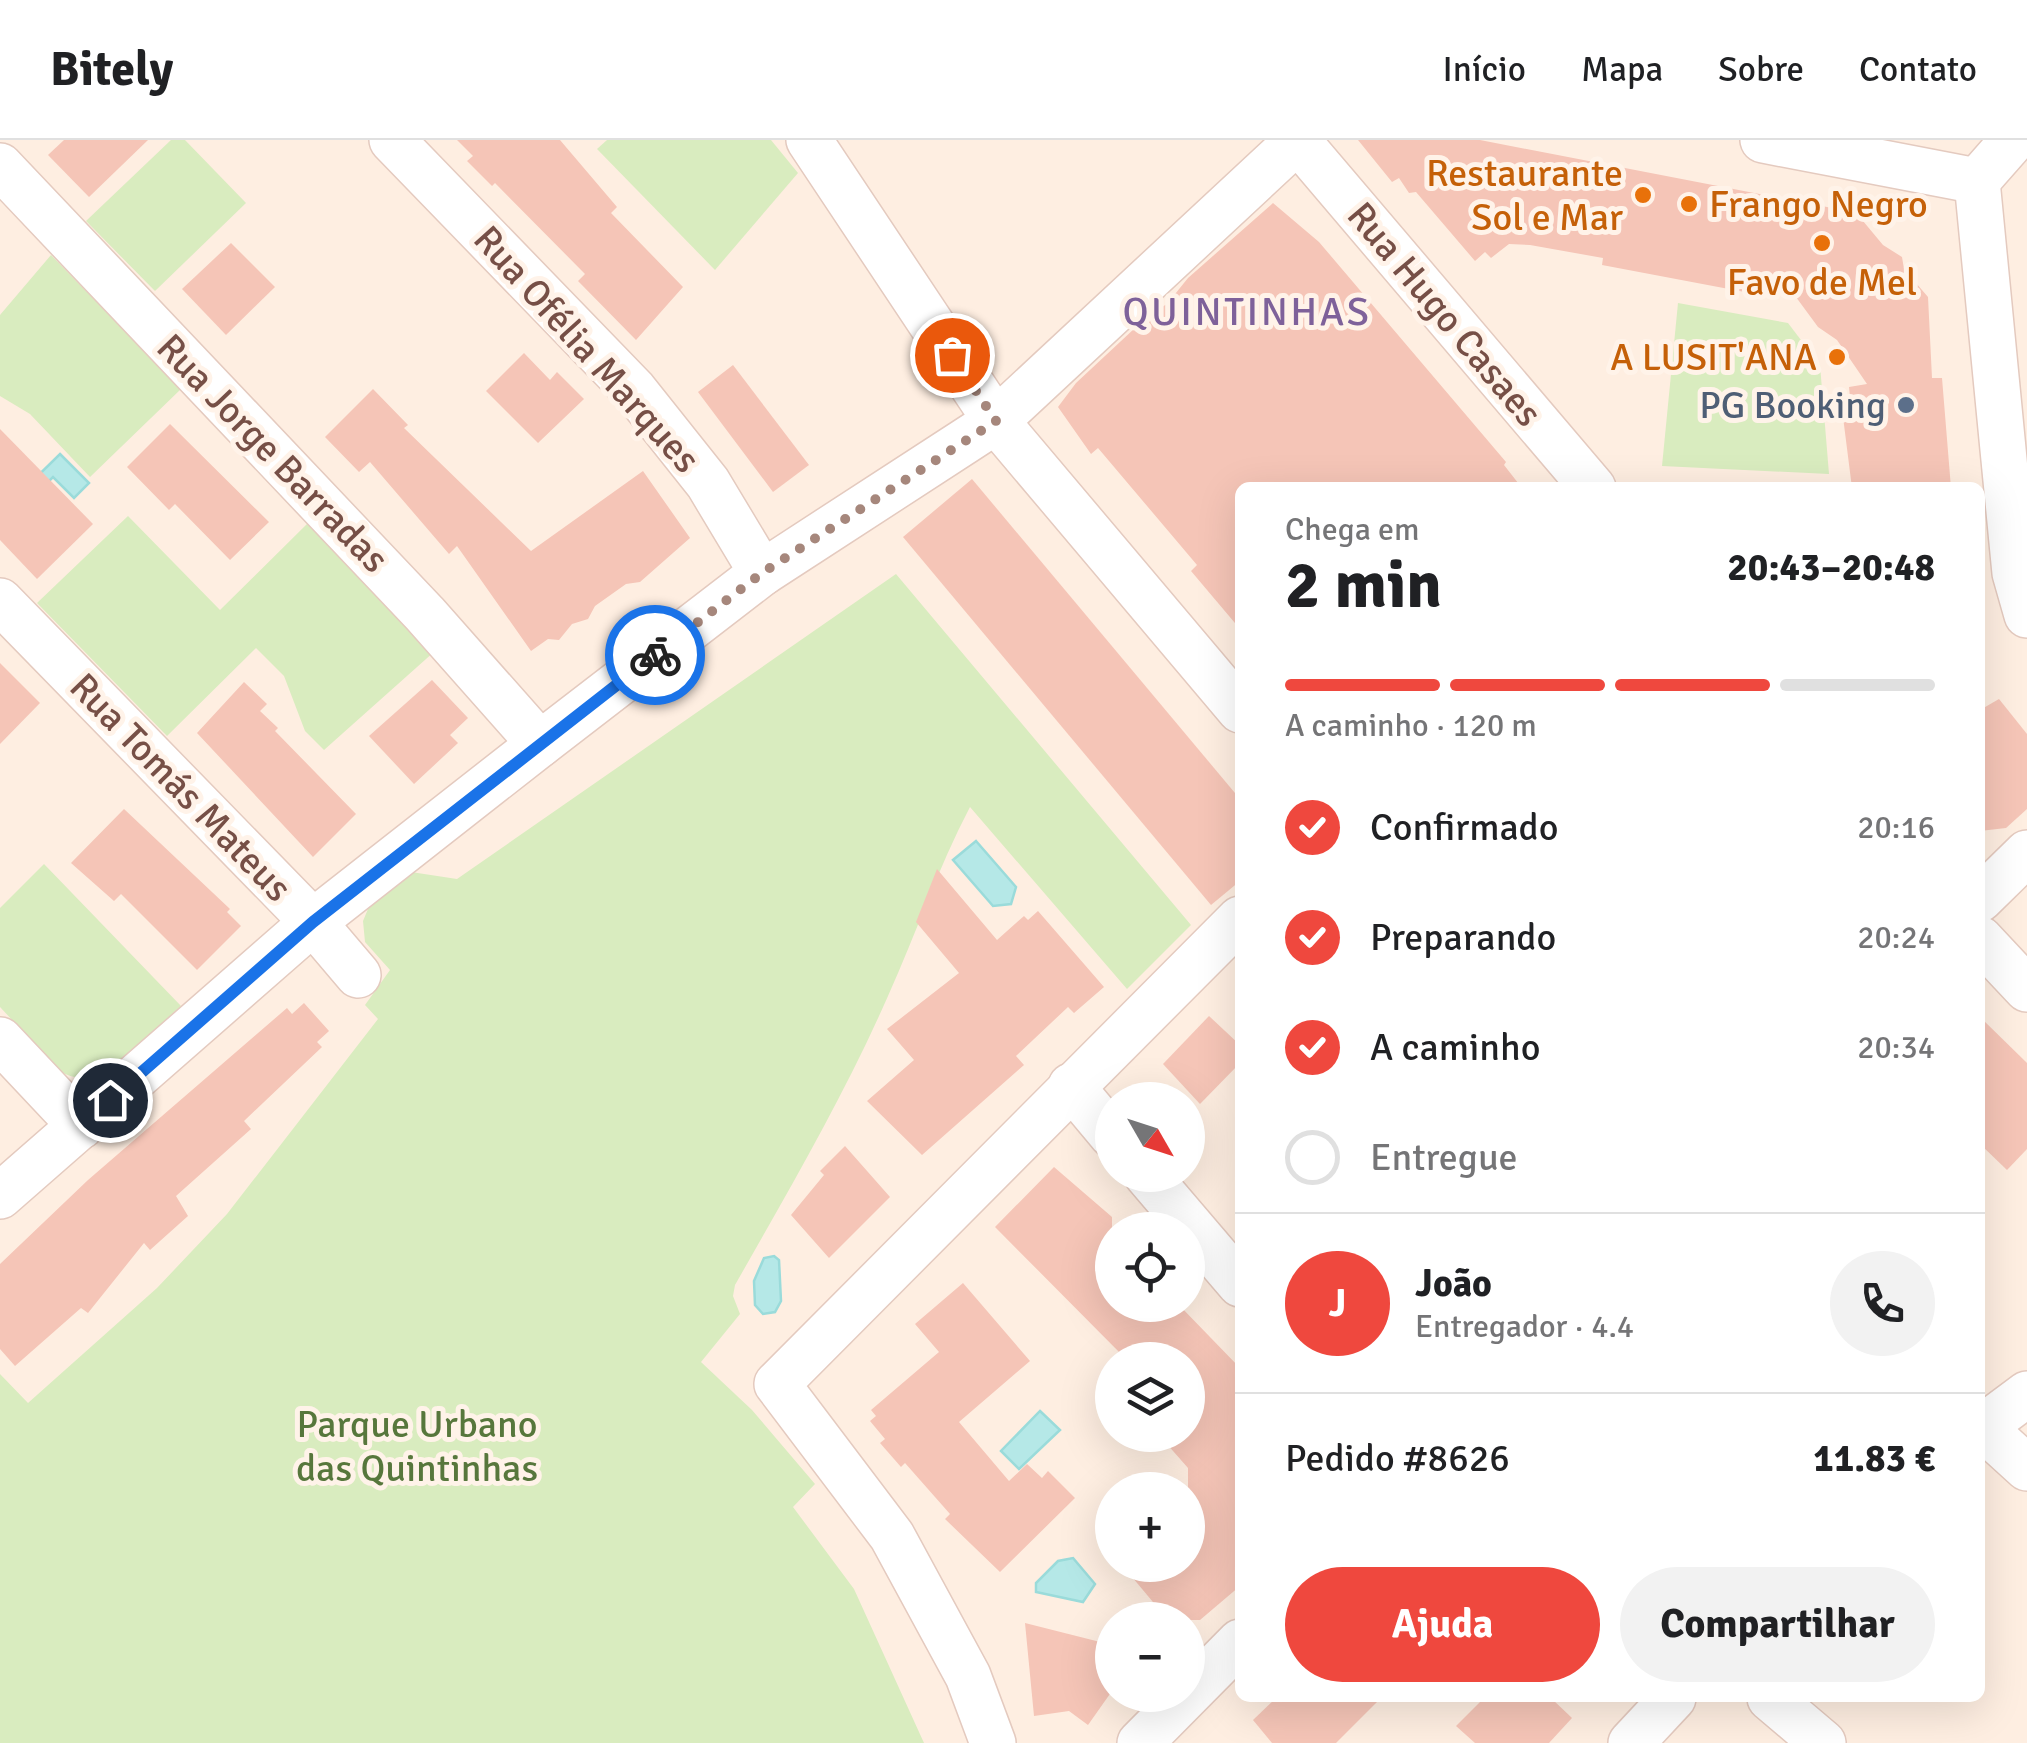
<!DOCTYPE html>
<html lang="pt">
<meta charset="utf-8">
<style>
:root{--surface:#fff;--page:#f2f2f2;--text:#202124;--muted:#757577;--line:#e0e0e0;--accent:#ef483e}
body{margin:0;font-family:Signika,sans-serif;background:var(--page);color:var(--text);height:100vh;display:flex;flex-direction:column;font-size:38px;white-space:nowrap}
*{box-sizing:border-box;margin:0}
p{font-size:32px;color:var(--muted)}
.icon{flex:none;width:55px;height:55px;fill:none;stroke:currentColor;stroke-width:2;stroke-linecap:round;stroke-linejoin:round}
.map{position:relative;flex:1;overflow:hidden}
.details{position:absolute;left:1235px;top:342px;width:750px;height:1220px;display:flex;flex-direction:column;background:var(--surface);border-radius:15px;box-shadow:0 10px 40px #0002}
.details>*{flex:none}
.needle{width:65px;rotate:129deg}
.controls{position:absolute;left:1095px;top:942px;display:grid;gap:20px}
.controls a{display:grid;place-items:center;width:110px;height:110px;border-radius:50%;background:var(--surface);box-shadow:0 10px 40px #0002;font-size:50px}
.pin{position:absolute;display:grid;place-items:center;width:85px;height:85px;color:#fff;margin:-42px;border:5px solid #fff;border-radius:50%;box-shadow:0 2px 10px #0007}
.courier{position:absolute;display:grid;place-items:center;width:100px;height:100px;margin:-50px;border:8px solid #1a73e8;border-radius:50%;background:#fff;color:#222;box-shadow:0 2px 12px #0007}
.summary em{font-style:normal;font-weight:700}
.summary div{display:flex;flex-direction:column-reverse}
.summary{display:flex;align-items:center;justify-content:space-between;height:170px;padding:0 50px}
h1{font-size:65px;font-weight:700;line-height:75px}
.bar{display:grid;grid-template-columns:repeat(4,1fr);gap:15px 10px;align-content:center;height:120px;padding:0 50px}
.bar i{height:12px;border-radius:8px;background:var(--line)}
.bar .selected{background:var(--accent)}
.bar p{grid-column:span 4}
.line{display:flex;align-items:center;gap:25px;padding:0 50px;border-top:2px solid var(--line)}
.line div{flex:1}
.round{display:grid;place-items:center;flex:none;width:105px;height:105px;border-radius:52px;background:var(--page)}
ol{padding:0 50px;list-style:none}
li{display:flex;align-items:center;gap:30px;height:110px}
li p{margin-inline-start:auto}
li .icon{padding:10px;border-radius:50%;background:var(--accent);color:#fff;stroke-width:4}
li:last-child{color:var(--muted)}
li i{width:55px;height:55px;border:5px solid var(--line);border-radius:50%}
.button{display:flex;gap:20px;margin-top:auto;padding:20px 50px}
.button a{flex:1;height:115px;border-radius:60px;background:var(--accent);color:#fff;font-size:40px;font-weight:700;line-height:115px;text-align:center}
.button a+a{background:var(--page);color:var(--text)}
header{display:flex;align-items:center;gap:60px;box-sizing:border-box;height:140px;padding:0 50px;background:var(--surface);border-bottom:2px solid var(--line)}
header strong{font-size:48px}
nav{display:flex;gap:55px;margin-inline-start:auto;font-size:35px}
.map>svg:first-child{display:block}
</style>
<header>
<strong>Bitely</strong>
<nav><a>Início</a><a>Mapa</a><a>Sobre</a><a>Contato</a></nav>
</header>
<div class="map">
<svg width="2027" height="1603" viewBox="0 0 2027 1603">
<rect width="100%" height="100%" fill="#feeee1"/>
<g fill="#d9ecbf">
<polygon points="171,0 185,0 246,63 155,151 86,81"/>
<polygon points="607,0 771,0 798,33 715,130 597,9"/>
<polygon points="51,115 181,249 90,337 30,274 0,256 0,175"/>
<polygon points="1678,163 1788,183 1820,225 1829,334 1662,326"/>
<polygon points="128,376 220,470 309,382 435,511 324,610 305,591 284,536 256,508 167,596 37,463"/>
<path d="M896,434L1191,785L1127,849L970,667C937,730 917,792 888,856C844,956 789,1050 735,1145L733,1156L740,1174L701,1222L752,1270L815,1344L793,1367L854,1449L924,1603H0V1234L28,1263L157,1148L227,1074L378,879L365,865L390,830L365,802L363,781L368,769L411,732L457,739Z"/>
<path d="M44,724L181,866C152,891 101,959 60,931L0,867V768Z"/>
</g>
<g fill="#b5e8e7" stroke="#9adbda" stroke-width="2.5">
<polygon points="60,314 89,343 74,358 53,337 20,370 12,361"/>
<polygon points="976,701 1016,747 1011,764 993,766 953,720"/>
<polygon points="774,1116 779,1120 781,1161 775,1172 763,1174 755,1165 754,1141 764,1118"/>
<polygon points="1040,1271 1060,1290 1019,1329 1001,1311"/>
<polygon points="1073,1418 1095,1444 1083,1462 1036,1452 1036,1443 1058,1421"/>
</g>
<g fill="#f5c5b7">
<polygon points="64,0 148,0 89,57 48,15"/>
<polygon points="457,0 560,0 617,67 611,73 683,147 636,200 578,141 585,134 495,43 492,46 467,21 473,16"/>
<polygon points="1358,0 1480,0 1863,74 1863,81 1883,105 1902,117 1904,129 1928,157 1932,238 1942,238 1951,348 1852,348 1842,269 1851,268 1849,247 1867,244 1837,200 1818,187 1793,153 1751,145 1750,153 1602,125 1603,118 1530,105 1509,104 1491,118 1485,112 1475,121 1416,52 1409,53 1399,38 1392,42"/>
<polygon points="1273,63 1319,102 1506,322 1504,325 1522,348 1240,348 1240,489 1191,431 1197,425 1098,308 1091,314 1058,267 1076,243 1150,174 1167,164 1188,138"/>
<polygon points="231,103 275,147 226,195 182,149"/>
<polygon points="524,213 550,240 557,232 584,259 538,303 486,251"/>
<polygon points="733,225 809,325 773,352 698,252"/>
<polygon points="373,249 408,285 404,288 531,411 643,331 690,398 640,442 626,444 595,466 588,479 572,484 559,500 548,499 531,511 457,406 449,414 370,322 359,332 325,297"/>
<polygon points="170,284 269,382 230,420 175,364 169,370 127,327"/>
<polygon points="0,289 93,384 37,439 0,400"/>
<polygon points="972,339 1240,659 1240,741 1211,765 903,397"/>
<polygon points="0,523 40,563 0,604"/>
<polygon points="432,540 468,578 450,595 458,603 414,644 369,596"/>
<polygon points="244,542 267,564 260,571 278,588 275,591 356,674 313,717 197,593"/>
<polygon points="1999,559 2027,594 2027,669 2006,688 1980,691 1980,570"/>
<polygon points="124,669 230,769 227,772 241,786 197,830 121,754 114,761 71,723"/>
<polygon points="937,729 997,800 1024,776 1028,780 1038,771 1104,847 1074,873 1068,867 1016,916 1024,925 922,1015 867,961 914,920 887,889 959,833 916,782"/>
<polygon points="304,863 329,891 317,902 322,907 244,981 251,989 176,1056 188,1076 150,1110 144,1103 88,1173 81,1168 15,1226 0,1209 0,1124 88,1040 287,868 292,874"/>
<polygon points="1209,876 1240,905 1240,923 1200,964 1163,924"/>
<polygon points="1980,877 2027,923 2027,1009 2007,1030 1980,1004"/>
<polygon points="845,1006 890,1057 829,1118 791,1075 824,1035 820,1031"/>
<polygon points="1054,1027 1112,1077 1112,1165 1179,1165 1240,1228 1240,1446 1200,1480 1168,1480 1122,1425 1188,1425 1188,1328 1166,1303 1174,1295 1188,1295 1188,1281 1193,1275 1188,1268 1188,1220 1127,1220 995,1087"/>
<polygon points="963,1143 1030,1221 959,1282 1009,1341 1027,1324 1042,1338 1048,1331 1075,1358 1000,1432 945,1379 950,1374 905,1323 901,1327 880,1303 885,1299 870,1281 876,1276 871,1270 939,1212 915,1184"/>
<polygon points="1025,1483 1112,1505 1112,1551 1088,1585 1069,1571 1034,1576"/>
<polygon points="1276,1558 1381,1558 1336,1603 1272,1603 1253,1580"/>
<polygon points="1484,1558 1551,1558 1572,1578 1549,1603 1475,1603 1456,1586"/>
</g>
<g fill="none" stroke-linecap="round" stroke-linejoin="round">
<defs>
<g id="minor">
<polyline points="392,0 634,250 708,343 762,433"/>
<polyline points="809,0 996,281 1240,570"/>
<polyline points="1297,0 1593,348"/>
<polyline points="1763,0 1977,41"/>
<polyline points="0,26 425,474 540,604"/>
<polyline points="1977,41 2015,433 2027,475"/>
<polyline points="1977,41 2013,0"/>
<polyline points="0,461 313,782 358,835"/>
<polyline points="1980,759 2027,713"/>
<polyline points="1980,799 2027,849"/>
<polyline points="0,900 81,986"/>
<polyline points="1071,946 1112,995"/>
<polyline points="1147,1035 1240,1144"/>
<polyline points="0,1056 313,782 540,604 762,433 996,281 1298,0"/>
<polyline points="1982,1287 2027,1328"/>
<polyline points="1980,1289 2027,1254"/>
<polyline points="1770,1558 1823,1603"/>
<polyline points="993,1603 968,1536 892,1396 777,1244 1240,779"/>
<polyline points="1140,1603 1240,1502"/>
<polyline points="1631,1603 1673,1558"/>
</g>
</defs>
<use href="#minor" stroke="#e4cabf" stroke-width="48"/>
<use href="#minor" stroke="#fff" stroke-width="45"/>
</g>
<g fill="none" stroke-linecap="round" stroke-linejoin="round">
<polyline stroke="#a6877c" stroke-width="10" stroke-dasharray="0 18" points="655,515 762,433 996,281 952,215"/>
<polyline stroke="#1a73e8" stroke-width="12" points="110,960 313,782 655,515"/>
</g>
<g fill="#e8710a" stroke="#fff3e9" stroke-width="4">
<circle cx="1643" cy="55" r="10"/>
<circle cx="1689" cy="64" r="10"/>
<circle cx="1822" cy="103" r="10"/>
<circle cx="1837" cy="217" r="10"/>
</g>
<circle fill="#5c6f8a" stroke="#fff3e9" stroke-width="4" cx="1906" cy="265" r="10"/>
<g text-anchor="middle" stroke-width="10" stroke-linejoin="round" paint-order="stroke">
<g font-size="38" fill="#c56008" stroke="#fff3e9" text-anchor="end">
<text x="1623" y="46">Restaurante<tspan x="1623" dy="44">Sol e Mar</tspan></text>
<text x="1709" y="77" text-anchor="start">Frango Negro</text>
<text x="1822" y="155" text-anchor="middle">Favo de Mel</text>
<text x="1817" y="230">A LUSIT'ANA</text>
</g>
<g font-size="38" fill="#764f46" stroke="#fff3e9">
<text transform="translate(1445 174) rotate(50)" y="13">Rua Hugo Casaes</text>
<text transform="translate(587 209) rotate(48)" y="13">Rua Ofélia Marques</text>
<text transform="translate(273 313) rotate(46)" y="13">Rua Jorge Barradas</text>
<text transform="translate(181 647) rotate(46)" y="13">Rua Tomás Mateus</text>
</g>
<g font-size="38" fill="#4e5e75" stroke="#fff3e9" text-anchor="end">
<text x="1886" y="278">PG Booking</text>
</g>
<g font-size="38" fill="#57773c" stroke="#fff3e9">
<text x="417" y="1297">Parque Urbano<tspan x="417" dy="44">das Quintinhas</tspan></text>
</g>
<g font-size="40" letter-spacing="2.5" fill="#7e619a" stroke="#fff3e9">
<text x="1247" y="185">QUINTINHAS</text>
</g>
</g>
</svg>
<div class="controls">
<a><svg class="needle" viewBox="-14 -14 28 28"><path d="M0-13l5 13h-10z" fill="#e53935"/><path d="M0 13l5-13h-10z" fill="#757577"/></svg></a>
<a><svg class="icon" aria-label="locate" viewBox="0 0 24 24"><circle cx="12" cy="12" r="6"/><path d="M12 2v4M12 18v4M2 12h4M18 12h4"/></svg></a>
<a><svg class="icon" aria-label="layers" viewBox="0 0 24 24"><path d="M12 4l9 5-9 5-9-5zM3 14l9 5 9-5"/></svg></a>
<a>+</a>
<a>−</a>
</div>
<div class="pin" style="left:952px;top:215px;background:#ea580c"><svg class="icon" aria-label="bag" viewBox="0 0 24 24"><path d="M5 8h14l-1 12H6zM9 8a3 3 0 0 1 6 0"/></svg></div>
<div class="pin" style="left:110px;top:960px;background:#1f2937"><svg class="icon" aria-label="home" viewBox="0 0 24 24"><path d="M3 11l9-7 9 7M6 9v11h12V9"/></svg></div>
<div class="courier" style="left:655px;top:515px"><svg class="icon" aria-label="bike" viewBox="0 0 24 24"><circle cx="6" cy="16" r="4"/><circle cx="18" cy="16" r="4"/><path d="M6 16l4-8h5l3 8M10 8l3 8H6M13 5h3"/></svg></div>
<section class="details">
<div class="summary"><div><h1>2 min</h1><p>Chega em</p></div><em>20:43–20:48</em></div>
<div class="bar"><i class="selected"></i><i class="selected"></i><i class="selected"></i><i></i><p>A caminho · 120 m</p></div>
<ol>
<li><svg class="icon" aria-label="check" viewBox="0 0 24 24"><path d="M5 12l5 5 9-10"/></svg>Confirmado<p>20:16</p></li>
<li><svg class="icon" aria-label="check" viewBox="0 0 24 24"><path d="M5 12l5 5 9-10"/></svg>Preparando<p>20:24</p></li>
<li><svg class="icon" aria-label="check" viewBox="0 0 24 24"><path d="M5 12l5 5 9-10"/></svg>A caminho<p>20:34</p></li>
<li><i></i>Entregue</li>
</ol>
<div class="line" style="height:180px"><b class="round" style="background:var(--accent);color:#fff">J</b><div><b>João</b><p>Entregador · 4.4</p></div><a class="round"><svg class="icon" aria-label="phone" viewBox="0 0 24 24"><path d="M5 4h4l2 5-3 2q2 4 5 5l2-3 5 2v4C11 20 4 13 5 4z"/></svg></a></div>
<div class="line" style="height:130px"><div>Pedido #8626</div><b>11.83 €</b></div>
<div class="button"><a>Ajuda</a><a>Compartilhar</a></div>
</section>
</div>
